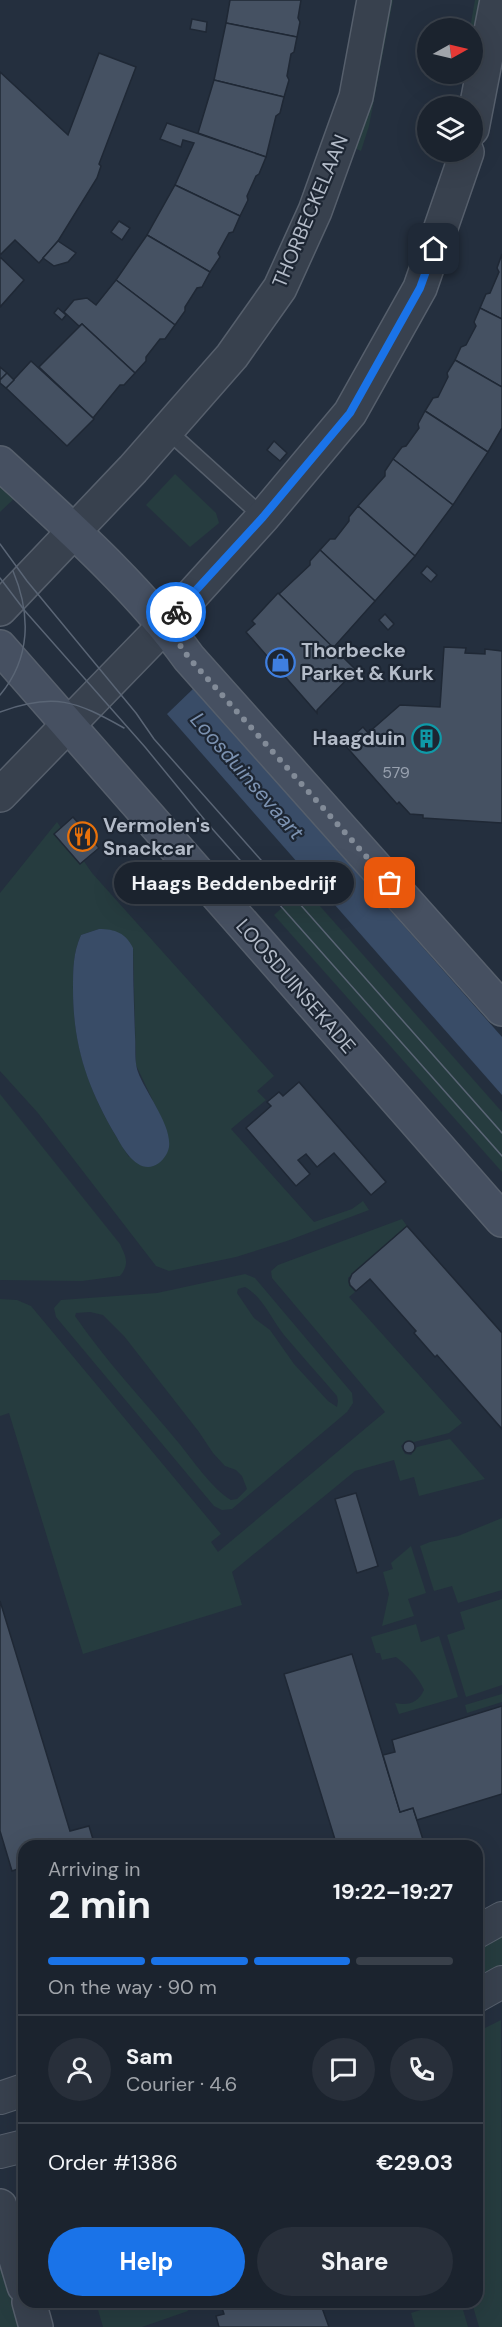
<!DOCTYPE html>
<meta charset="utf-8">
<style>
:root{--surface:#1b232e;--page:#282f3a;--text:#f1f3f6;--muted:#a0a4aa;--line:#39404a;--accent:#1a73e8}
body{margin:0;font-family:"DM Sans",sans-serif;background:var(--page);color:var(--text);height:100vh;display:flex;flex-direction:column;font-size:22px;white-space:nowrap}
*{box-sizing:border-box;margin:0}
p{font-size:20px;color:var(--muted)}
.icon{flex:none;width:33px;height:33px;fill:none;stroke:currentColor;stroke-width:2;stroke-linecap:round;stroke-linejoin:round}
.map{position:relative;flex:1;overflow:hidden}
.drawer{position:absolute;left:18px;top:1840px;width:465px;height:468px;display:flex;flex-direction:column;background:var(--surface);border-radius:18px;box-shadow:0 6px 24px #0002,0 0 0 2px var(--line)}
.drawer>*{flex:none}
.needle{width:39px;rotate:82deg}
.tools{position:absolute;left:417px;top:18px;display:grid;gap:12px}
.tools a{display:grid;place-items:center;width:66px;height:66px;border-radius:50%;background:var(--surface);box-shadow:0 6px 24px #0002,0 0 0 2px var(--line);font-size:30px}
.pin{position:absolute;display:grid;place-items:center;width:51px;height:51px;color:#fff;margin:-26px;border-radius:12px;box-shadow:0 3px 9px #0006}
.courier{position:absolute;display:grid;place-items:center;width:60px;height:60px;margin:-30px;border:4px solid #1a73e8;border-radius:50%;background:#fff;color:#222;box-shadow:0 2px 8px #0007}
.bubble{position:absolute;height:42px;border-radius:21px;background:var(--surface);box-shadow:0 6px 24px #0002,0 0 0 2px var(--line);font-size:20px;font-weight:700;line-height:42px;text-align:center}
.head em{font-style:normal;font-weight:700}
.head div{display:flex;flex-direction:column-reverse}
.head{display:flex;align-items:center;justify-content:space-between;height:102px;padding:0 30px}
h1{font-size:39px;font-weight:700;line-height:45px}
.bar{display:grid;grid-template-columns:repeat(4,1fr);gap:9px 6px;align-content:center;height:72px;padding:0 30px}
.bar i{height:8px;border-radius:4px;background:var(--line)}
.bar .active{background:var(--accent)}
.bar p{grid-column:span 4}
.line{display:flex;align-items:center;gap:15px;padding:0 30px;border-top:2px solid var(--line)}
.line div{flex:1}
.round{display:grid;place-items:center;flex:none;width:63px;height:63px;border-radius:32px;background:var(--page)}
.button{display:flex;gap:12px;margin-top:auto;padding:12px 30px}
.button a{flex:1;height:69px;border-radius:36px;background:var(--accent);color:#fff;font-size:24px;font-weight:700;line-height:69px;text-align:center}
.button a+a{background:var(--page);color:var(--text)}
.map>svg:first-child{display:block}
</style>
<div class="map">
<svg width="502" height="2327" viewBox="0 0 502 2327">
<rect width="100%" height="100%" fill="#242f3e"/>
<g fill="#263c3f" fill-rule="evenodd">
<polygon points="385,0 393,0 369,126 361,151 352,147"/>
<polygon points="475,0 487,0 473,67 472,28 470,28"/>
<polygon points="175,474 216,513 219,523 190,547 146,505"/>
<polygon points="0,481 17,496 0,512"/>
<path d="M57,822L92,873L274,1076L257,1091L266,1100L231,1129L314,1222L352,1209L363,1201L369,1210L287,1241L236,1257L169,1271L156,1266L38,1113L0,1071V893ZM99,929L133,948L136,1065L163,1122L168,1140L129,1157C94,1103 73,1055 73,989C73,970 73,953 81,935Z"/>
<polygon points="304,888 502,1112 502,1172 274,915"/>
<path d="M0,1094L120,1244C126,1257 130,1264 120,1276L82,1281L0,1280Z"/>
<polygon points="402,1219 407,1226 348,1278 349,1285 355,1292 349,1297 462,1423 449,1433 414,1442 406,1441 401,1446 405,1454 411,1455 417,1447 450,1439 485,1479 419,1496 414,1477 400,1481 394,1460 355,1471 232,1572 242,1605 83,1654 9,1413 0,1416 0,1299 17,1300 31,1306 221,1534 211,1542 218,1552 385,1412 272,1278 271,1271 278,1265"/>
<path d="M245,1274L255,1278L352,1393L353,1403L347,1412L232,1509L222,1510L214,1506L56,1317L54,1308L61,1300L157,1293ZM245,1287C263,1297 271,1319 284,1335C301,1355 319,1375 337,1396L338,1401L337,1407L328,1401L294,1364L270,1330L254,1318L237,1293L238,1289ZM90,1312L103,1315L124,1336L199,1432L213,1453L225,1466L236,1470L242,1476L247,1489L237,1499L231,1500C212,1489 192,1459 178,1442C143,1400 105,1360 75,1316L76,1313Z"/>
<polygon points="502,1518 502,1590 458,1603 452,1586 434,1591 420,1546 430,1542 458,1536"/>
<polygon points="411,1546 426,1593 408,1599 414,1616 382,1626 389,1594 383,1572 393,1569 391,1563"/>
<polygon points="502,1599 502,1685 466,1697 447,1635 465,1629 460,1612"/>
<path d="M416,1624L421,1642L439,1636L458,1697L399,1714L395,1703C408,1706 418,1703 424,1690C419,1678 407,1665 396,1657L382,1660L380,1653H376L371,1637Z"/>
<polygon points="502,1694 502,1702 467,1713 465,1705"/>
<polygon points="502,1935 502,1965 477,1979 477,1950"/>
<polygon points="501,2020 502,2327 479,2327 472,2303 477,2302 477,2032"/>
<polygon points="0,2246 25,2327 0,2327"/>
<polygon points="96,2303 186,2303 188,2311 142,2327 103,2327"/>
<polygon points="442,2303 461,2303 468,2327 415,2327 411,2313"/>
</g>
<g fill="#394c67">
<polygon points="194,688 502,1037 502,1095 167,714"/>
<path d="M99,929C115,929 126,933 133,948C133,977 134,1006 135,1035C136,1047 134,1061 138,1072C145,1092 172,1125 169,1147C168,1153 164,1159 159,1163C140,1177 124,1151 116,1136C87,1087 73,1045 73,989C73,969 73,953 81,935Z"/>
</g>
<g fill="#455162" stroke="#1f2835" stroke-width="1.5">
<polygon points="230,0 301,0 298,18 300,22 297,37 226,23"/>
<polygon points="192,19 207,22 206,32 190,29"/>
<polygon points="226,23 297,37 294,52 291,54 287,76 289,80 284,97 214,80"/>
<polygon points="99,53 136,67 99,164 101,166 97,178 58,241 39,263 15,240 0,255 0,72 68,135"/>
<polygon points="214,80 284,97 280,113 276,116 266,157 198,133"/>
<polygon points="167,123 266,157 259,174 256,176 247,196 248,200 240,216 175,185 194,143 183,140 181,147 160,139"/>
<polygon points="175,185 240,216 233,232 229,233 218,253 220,257 210,272 147,235"/>
<polygon points="119,221 130,228 122,240 111,232"/>
<polygon points="147,235 210,272 202,287 197,288 185,307 185,311 175,325 116,280"/>
<polygon points="58,241 76,253 68,262 54,266 43,258"/>
<polygon points="502,254 502,319 480,308 486,294 490,293 499,272 497,268"/>
<polygon points="0,257 24,280 0,307"/>
<polygon points="116,280 175,325 165,339 160,339 146,357 146,361 135,373 82,324 79,326 64,312 74,300 87,298 96,305"/>
<polygon points="58,308 66,315 62,320 54,313"/>
<polygon points="480,308 502,319 502,387 455,360 461,347 466,345 476,326 474,322"/>
<polygon points="82,324 135,373 124,385 120,385 93,418 39,367"/>
<polygon points="455,360 502,387 502,428 488,452 425,411 433,398 438,397 448,377 447,373"/>
<polygon points="31,361 94,419 67,446 6,388"/>
<polygon points="0,367 7,373 0,380"/>
<polygon points="7,373 14,380 6,388 0,383 0,380"/>
<polygon points="425,411 488,452 453,505 393,459 402,447 406,446 419,428 418,424"/>
<polygon points="274,441 287,453 280,461 267,450"/>
<polygon points="393,459 453,505 415,556 358,506 385,476 385,471"/>
<polygon points="358,506 415,556 375,601 320,550 330,539 335,539 349,521 349,517"/>
<polygon points="320,550 375,601 333,648 279,594 310,565 310,561"/>
<polygon points="427,566 437,575 431,582 421,573"/>
<polygon points="278,593 356,670 317,710 317,713 246,632 255,624 252,621"/>
<polygon points="385,614 394,624 388,630 379,620"/>
<polygon points="444,647 466,648 465,653 485,654 485,649 502,651 502,823 423,818 423,815 410,814 399,802 397,804 344,744 363,727 368,733 400,705 440,707"/>
<polygon points="73,817 99,848 80,864 54,834"/>
<polygon points="299,1082 386,1182 371,1195 334,1153 317,1167 306,1154 298,1160 310,1174 296,1186 246,1128 271,1106 267,1102 279,1092 283,1096"/>
<polygon points="407,1226 502,1333 502,1429 437,1355 435,1357 414,1333 416,1331 370,1279 356,1291 350,1285 349,1281 352,1274"/>
<circle cx="409" cy="1447" r="6"/>
<polygon points="356,1493 378,1566 357,1573 335,1499"/>
<polygon points="0,1601 70,1831 89,1826 95,1846 24,1846 24,1867 12,1871 0,1831"/>
<polygon points="352,1654 400,1812 413,1808 425,1846 337,1846 284,1674"/>
<polygon points="502,1706 502,1794 417,1820 413,1808 400,1812 383,1755 395,1752 392,1740"/>
<polygon points="220,2302 324,2302 321,2305 329,2327 219,2327 216,2316 224,2314"/>
</g>
<g fill="none" stroke-linecap="round" stroke-linejoin="round">
<defs>
<polyline id="service" points="167,430 263,517"/>
<g id="minor">
<polyline points="477,1932 502,1918"/>
<polyline points="477,1996 502,1982"/>
<polyline points="0,2098 24,2090"/>
<polyline points="0,2152 24,2146"/>
</g>
<g id="tertiary">
<polyline points="472,129 497,0"/>
<polyline points="0,609 133,469 232,356 280,288 315,211 356,97 374,0"/>
<polyline points="0,795 165,625 263,517 350,413 420,288 467,152"/>
<polyline points="0,2206 24,2286"/>
<polyline points="29,2302 36,2327"/>
</g>
<g id="secondary">
<path d="M0,463C65,523 138,587 189,658L502,1009"/>
<polyline points="0,647 502,1220"/>
</g>
</defs>
<use href="#service" stroke="#565f6c" stroke-width="18"/>
<use href="#minor" stroke="#565f6c" stroke-width="34"/>
<use href="#tertiary" stroke="#565f6c" stroke-width="36"/>
<use href="#secondary" stroke="#565f6c" stroke-width="36"/>
<use href="#service" stroke="#38414e" stroke-width="15"/>
<use href="#minor" stroke="#38414e" stroke-width="32"/>
<use href="#tertiary" stroke="#38414e" stroke-width="33"/>
<use href="#secondary" stroke="#465061" stroke-width="33"/>
<g stroke="#5a6575" stroke-width="1.5">
<polyline points="0,544 27,581 136,713 154,739 502,1133"/>
<polyline points="0,578 25,611 145,747 208,824 502,1156"/>
<path d="M0,695C31,658 31,614 13,571"/>
<path d="M0,712C54,692 76,701 124,728"/>
</g>
</g>
<g fill="none" stroke-linecap="round" stroke-linejoin="round">
<polyline stroke="#828b98" stroke-width="6" stroke-dasharray="0 10.8" points="176,612 165,624 189,658 390,883"/>
<polyline stroke="#1a73e8" stroke-width="8" points="176,612 263,517 350,413 420,288 434,249"/>
</g>
<defs>
<symbol id="shop-ring" viewBox="-11 -11 22 22"><circle r="9.5" fill="#1d2633" stroke="#3f7fe0" stroke-width="1.5"/><path d="M-5-2.5h2.3a2.7 3.5 0 0 1 5.4 0H5L5.5 6h-11ZM-1.5-2.5h3a1.5 2.3 0 0 0-3 0Z" fill="#3f7fe0"/></symbol>
<symbol id="building-ring" viewBox="-11 -11 22 22"><circle r="9.5" fill="#1d2633" stroke="#0f9aa8" stroke-width="1.5"/><path d="M-4-6H4V6H1V3H-1V6H-4ZM-2.5-4.3h1.7v1.8h-1.7ZM.8-4.3h1.7v1.8H.8ZM-2.5-1h1.7V.8h-1.7ZM.8-1h1.7V.8H.8Z" fill="#0f9aa8"/></symbol>
<symbol id="restaurant-ring" viewBox="-11 -11 22 22"><circle r="9.5" fill="#1d2633" stroke="#e8710a" stroke-width="1.5"/><path d="M-5-6h1v4h1v-4h1v4h1v-4h1v5L-1.5 .5V6h-2V.5L-5-1ZM5-6V6H3V1.5H1.5Q1.5-4 5-6Z" fill="#e8710a"/></symbol>
</defs>
<g fill-rule="evenodd">
<use href="#shop-ring" x="264" y="646" width="33" height="33"/>
<use href="#building-ring" x="410" y="722" width="33" height="33"/>
<use href="#restaurant-ring" x="66" y="820" width="33" height="33"/>
</g>
<g text-anchor="middle" stroke-width="4.5" stroke-linejoin="round" paint-order="stroke">
<g font-size="16" fill="#98a1af">
<text x="396" y="778">579</text>
</g>
<g font-size="20" fill="#b4bcc9" stroke="#1d2633">
<text transform="translate(310 211) rotate(-67)" y="7">THORBECKELAAN</text>
<text transform="translate(296 986) rotate(49)" y="7">LOOSDUINSEKADE</text>
</g>
<g font-size="20" font-weight="bold" fill="#b4bcc9" stroke="#1d2633" text-anchor="start">
<text x="301" y="657">Thorbecke<tspan x="301" dy="23">Parket &amp; Kurk</tspan></text>
<text x="405" y="745" text-anchor="end">Haagduin</text>
<text x="103" y="832">Vermolen's<tspan x="103" dy="23">Snackcar</tspan></text>
</g>
<g font-size="21" font-style="italic" fill="#7c92b1" stroke="#1d2633">
<text transform="translate(247 776) rotate(49)" y="7">Loosduinsevaart</text>
</g>
</g>
</svg>
<div class="tools">
<a><svg class="needle" viewBox="-14 -14 28 28"><path d="M0-13l5 13h-10z" fill="#e53935"/><path d="M0 13l5-13h-10z" fill="#a0a4aa"/></svg></a>
<a><svg class="icon" aria-label="layers" viewBox="0 0 24 24"><path d="M12 4l9 5-9 5-9-5zM3 14l9 5 9-5"/></svg></a>
</div>
<div class="pin" style="left:390px;top:883px;background:#ea580c"><svg class="icon" aria-label="bag" viewBox="0 0 24 24"><path d="M5 8h14l-1 12H6zM9 8a3 3 0 0 1 6 0"/></svg></div>
<div class="pin" style="left:434px;top:249px;background:#1f2937"><svg class="icon" aria-label="home" viewBox="0 0 24 24"><path d="M3 11l9-7 9 7M6 9v11h12V9"/></svg></div>
<div class="courier" style="left:176px;top:612px"><svg class="icon" aria-label="bike" viewBox="0 0 24 24"><circle cx="6" cy="16" r="4"/><circle cx="18" cy="16" r="4"/><path d="M6 16l4-8h5l3 8M10 8l3 8H6M13 5h3"/></svg></div>
<div class="bubble" style="left:114px;top:862px;width:240px">Haags Beddenbedrijf</div>
<section class="drawer">
<div class="head"><div><h1>2 min</h1><p>Arriving in</p></div><em>19:22–19:27</em></div>
<div class="bar"><i class="active"></i><i class="active"></i><i class="active"></i><i></i><p>On the way · 90 m</p></div>
<div class="line" style="height:108px"><a class="round"><svg class="icon" aria-label="person" viewBox="0 0 24 24"><circle cx="12" cy="8" r="4"/><path d="M4 21q1-7 8-7t8 7"/></svg></a><div><b>Sam</b><p>Courier · 4.6</p></div><a class="round"><svg class="icon" aria-label="chat" viewBox="0 0 24 24"><path d="M4 5h16v11H9l-5 4z"/></svg></a><a class="round"><svg class="icon" aria-label="phone" viewBox="0 0 24 24"><path d="M5 4h4l2 5-3 2q2 4 5 5l2-3 5 2v4C11 20 4 13 5 4z"/></svg></a></div>
<div class="line" style="height:78px"><div>Order #1386</div><b>€29.03</b></div>
<div class="button"><a>Help</a><a>Share</a></div>
</section>
</div>
